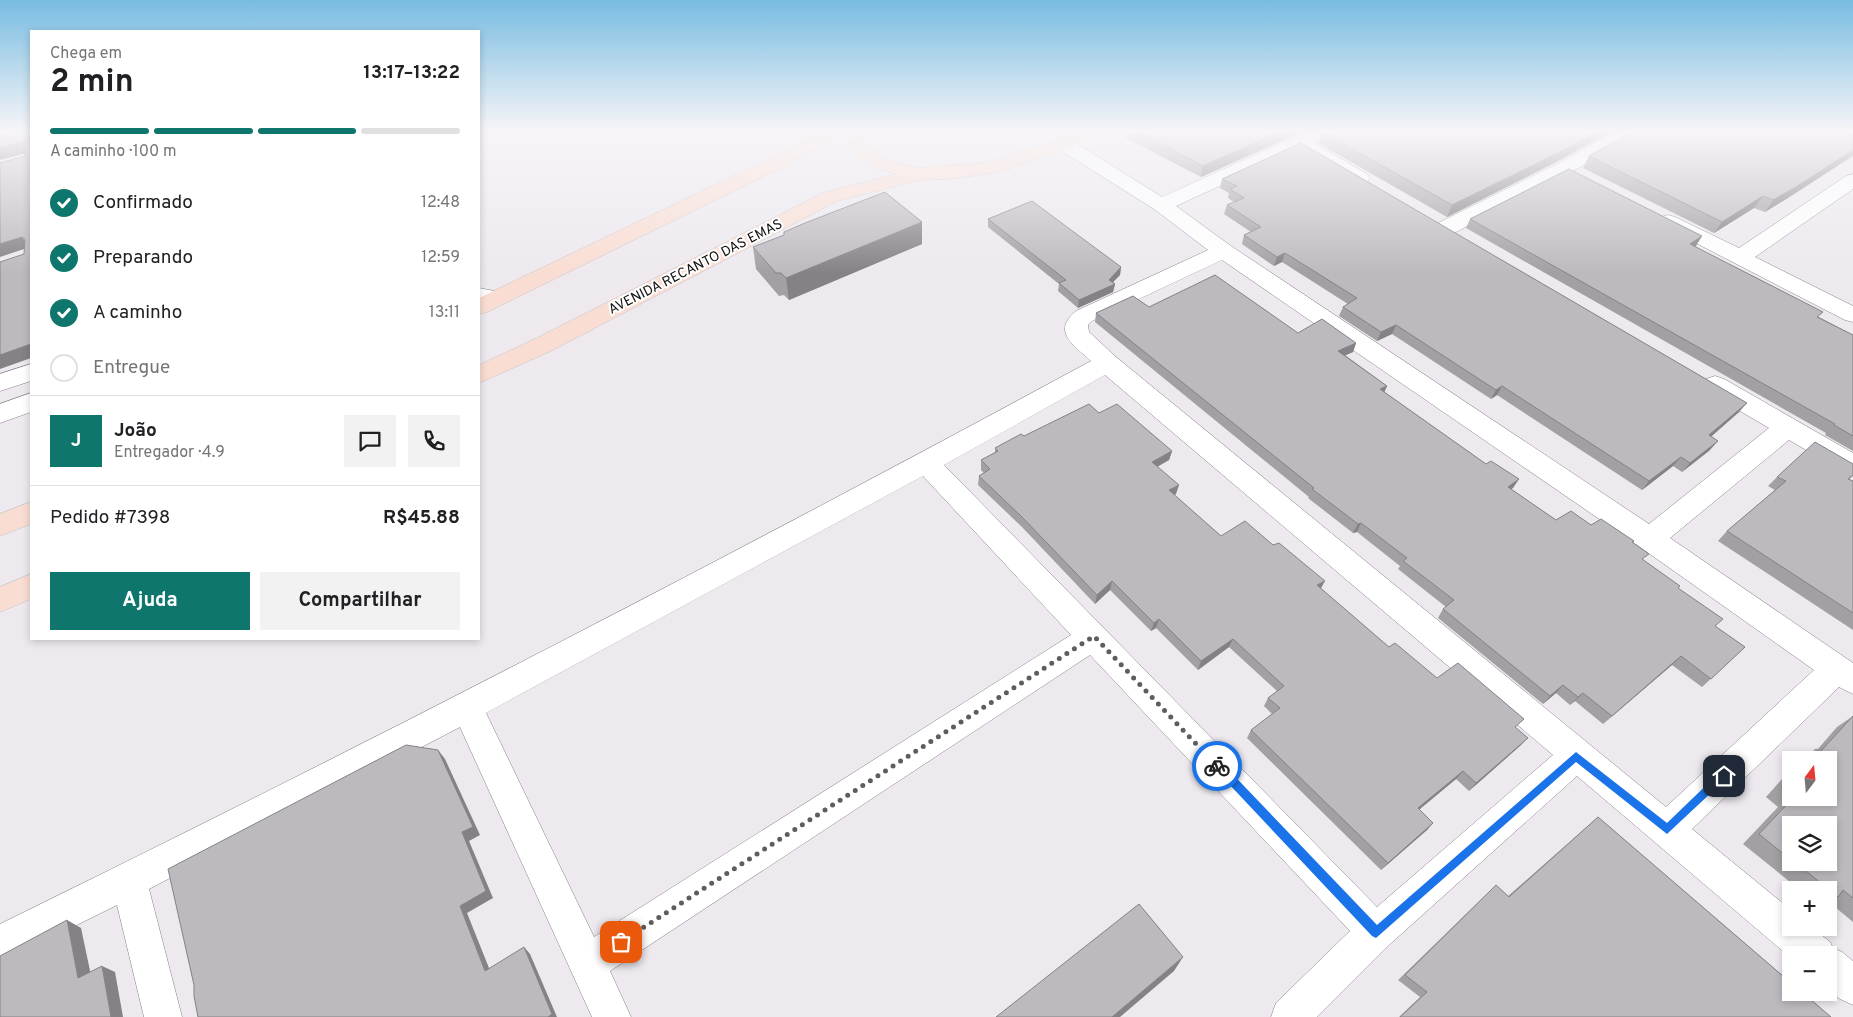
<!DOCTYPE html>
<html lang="pt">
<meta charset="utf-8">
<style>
:root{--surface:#fff;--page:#f2f2f2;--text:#202124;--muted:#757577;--line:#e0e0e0;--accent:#0f766e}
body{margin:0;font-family:Overpass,sans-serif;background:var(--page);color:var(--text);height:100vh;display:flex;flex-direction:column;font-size:19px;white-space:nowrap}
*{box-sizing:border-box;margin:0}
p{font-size:16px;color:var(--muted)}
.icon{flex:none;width:28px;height:28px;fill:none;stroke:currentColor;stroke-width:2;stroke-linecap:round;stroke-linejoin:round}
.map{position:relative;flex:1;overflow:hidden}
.panel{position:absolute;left:30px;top:30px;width:450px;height:610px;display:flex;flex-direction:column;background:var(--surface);border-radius:0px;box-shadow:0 2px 8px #0003}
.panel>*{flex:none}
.needle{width:32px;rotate:16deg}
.fabs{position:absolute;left:1782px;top:751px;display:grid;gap:10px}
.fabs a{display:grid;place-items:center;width:55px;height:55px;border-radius:0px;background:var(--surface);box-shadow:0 2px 8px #0003;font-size:25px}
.pin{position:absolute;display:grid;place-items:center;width:42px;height:42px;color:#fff;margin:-21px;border-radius:10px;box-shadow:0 2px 8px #0006}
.courier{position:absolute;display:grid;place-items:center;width:50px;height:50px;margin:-25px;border:4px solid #1a73e8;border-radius:50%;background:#fff;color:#222;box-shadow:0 1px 6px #0007}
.overview em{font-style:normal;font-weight:700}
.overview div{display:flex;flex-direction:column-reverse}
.overview{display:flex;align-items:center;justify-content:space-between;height:85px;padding:0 20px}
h1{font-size:32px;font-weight:700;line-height:38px}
.bar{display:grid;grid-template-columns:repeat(4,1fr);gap:8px 5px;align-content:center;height:60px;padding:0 20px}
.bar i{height:6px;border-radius:4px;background:var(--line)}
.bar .active{background:var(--accent)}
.bar p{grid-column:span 4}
.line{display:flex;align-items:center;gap:12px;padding:0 20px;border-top:1px solid var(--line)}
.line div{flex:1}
.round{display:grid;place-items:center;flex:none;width:52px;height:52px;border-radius:0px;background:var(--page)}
ol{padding:0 20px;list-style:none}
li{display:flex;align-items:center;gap:15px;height:55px}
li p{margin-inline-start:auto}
li .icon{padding:5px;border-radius:50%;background:var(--accent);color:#fff;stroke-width:4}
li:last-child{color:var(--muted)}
li i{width:28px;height:28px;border:2px solid var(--line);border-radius:50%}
.button{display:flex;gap:10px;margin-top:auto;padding:10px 20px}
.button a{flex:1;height:58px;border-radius:0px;background:var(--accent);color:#fff;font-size:20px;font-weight:700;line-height:58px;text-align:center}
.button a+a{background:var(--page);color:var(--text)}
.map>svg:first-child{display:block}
</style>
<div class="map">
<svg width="1853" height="1017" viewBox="0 0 1853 1017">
<rect width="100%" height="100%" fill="#ede9ef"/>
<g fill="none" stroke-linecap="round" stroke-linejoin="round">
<defs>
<g id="minor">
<path d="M1310,130H1335L1333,134L1314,143L1367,174L1370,178L1367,182L1360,184L1353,182L1298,150L1176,206L1231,246L1649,524L1769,428L1706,391L1703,385L1706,379L1715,376L1724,379L1853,453V475L1844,472L1789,440L1670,538L1853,663V694L1839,687L1692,829L1791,910V928H1813L1830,942L1833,948L1842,952L1853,961V1005L1840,999L1829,990V955H1791V958L1577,776L1389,945L1317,1017H1271L1276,1003L1350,931L1090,655L610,971L631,1017H592L460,727L149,889L182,1017H144L117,905L0,963V924C368,744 731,556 1091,361C1074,345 1051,332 1076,311L1208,250L1154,209L1057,148L1054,144L1057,140L1064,138L1071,140L1162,197ZM1222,260L1640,547L1814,670L1666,807L1116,357L1089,332L1088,325L1092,321ZM1105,375L1553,755L1377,907L944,465ZM923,476L1071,635L594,937L486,713Z"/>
<polygon points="1618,130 1641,130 1639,134 1571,172 1454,233 1446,234 1438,233 1435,228 1438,223 1557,164"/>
<polygon points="1853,174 1853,189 1755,257 1853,306 1853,322 1845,320 1661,225 1657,221 1661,217 1668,215 1675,217 1739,248 1846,176"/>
<polygon points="479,288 504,293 507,298 504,303 496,305 479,302"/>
<polygon points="31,364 31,381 0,391 0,374"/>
<polygon points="31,393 31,412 0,423 0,404"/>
</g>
<g id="major">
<path d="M820,130H862L873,151L888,160L919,168L990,162L1057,140L1071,130H1093L1071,148L1000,172L950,179L919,180L837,201L551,351L479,383V365L535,339L823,193L896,174C866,166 855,160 843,131L841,134L787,165L487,312L479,314V298L773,157Z"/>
<polygon points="31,502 31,524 0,536 0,514"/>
<polygon points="31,574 31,599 0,612 0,587"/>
</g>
</defs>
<use href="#minor" stroke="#848186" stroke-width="1"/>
<use href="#major" stroke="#c6c6c6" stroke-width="1"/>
<use href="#minor" fill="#fff" fill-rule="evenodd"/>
<use href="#major" fill="#faddd2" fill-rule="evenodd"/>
</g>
<g fill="#a3a0a4" fill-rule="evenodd">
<polygon points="1125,130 1305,130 1201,177 1124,137"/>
<polygon points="1325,130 1614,130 1556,162 1447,217 1318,143 1322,132"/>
<polygon points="1589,156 1788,198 1765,212 1754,208 1714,233 1583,168"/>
<polygon points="1222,179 1739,412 1711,437 1710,450 1682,472 1673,466 1642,490 1497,395 1491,399 1392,334 1377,341 1339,316 1343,307 1348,304 1282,262 1274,266 1242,244 1244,235 1251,232 1224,214 1227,205 1234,202 1228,198 1229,193 1220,188"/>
<polygon points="988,219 1121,267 1120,275 1113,282 1115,284 1113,292 1078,308 1058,291 1059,284 988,227"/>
<polygon points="1470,219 1702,236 1695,246 1819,317 1853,335 1853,451 1825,435 1826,433 1466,228"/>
<polygon points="922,244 789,300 784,295 779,296 756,269 753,247"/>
<polygon points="1149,307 1356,343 1353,352 1345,355 1387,386 1384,392 1486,464 1519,479 1511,489 1556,520 1591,525 1633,543 1644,561 1678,588 1715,626 1745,647 1702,687 1672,665 1603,724 1575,701 1570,705 1556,693 1543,704 1438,618 1443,609 1446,607 1398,569 1400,566 1357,532 1353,533 1308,498 1309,497 1095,322 1096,313"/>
<polygon points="1099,413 1172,451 1169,460 1158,466 1176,494 1174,495 1221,536 1321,589 1389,647 1437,678 1516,728 1521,745 1469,791 1456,779 1419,810 1433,823 1427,830 1381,870 1247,738 1251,730 1272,714 1264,706 1268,698 1277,691 1229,647 1198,670 1156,628 1151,631 1110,590 1095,604 1021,526 978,485 979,476 984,473 981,470 981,460 995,453 995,448 1024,436"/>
<polygon points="1853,464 1853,476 1849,479 1853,481 1853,630 1718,541 1727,531 1775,490 1768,486 1777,477"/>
<path d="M1853,716V922L1829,902V890H1800L1743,844L1778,807L1766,797L1791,769V798H1829V760H1800L1816,749L1817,750L1837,727ZM1791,825L1829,862H1791Z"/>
<polygon points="1598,817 1831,1017 1399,1017 1420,997 1398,980 1496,885 1508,896"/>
</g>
<g fill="#848286">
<polygon points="1283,130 1305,130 1201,177 1203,166"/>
<polygon points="1600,130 1614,130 1556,162 1447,217 1452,205"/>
<polygon points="25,141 31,152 0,160 0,148"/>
<polygon points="1853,150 1853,156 1788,198 1765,212 1773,200"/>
<polygon points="1763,196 1754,208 1714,233 1722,222"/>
<polygon points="922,222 922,244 789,300 786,278"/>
<polygon points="1702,236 1696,246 1684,253 1690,244"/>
<polygon points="22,237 30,247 0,257 0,244"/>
<polygon points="1285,253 1282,262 1274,266 1277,257"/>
<polygon points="1121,267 1120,275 1109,286 1115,284 1113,292 1078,308 1079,300 1109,280"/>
<polygon points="1396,325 1392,334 1377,341 1381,332"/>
<polygon points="1356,343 1353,352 1335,360 1338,351"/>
<polygon points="31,344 31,358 0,369 0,355"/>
<polygon points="1387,386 1383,395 1380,389"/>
<polygon points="1502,386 1497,395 1491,399 1496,390"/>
<polygon points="1747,403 1739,412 1701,445 1709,435"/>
<polygon points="1718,441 1710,450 1682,472 1690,463"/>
<polygon points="1172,451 1169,460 1150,471 1152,462"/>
<polygon points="1681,457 1673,466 1642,490 1649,481"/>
<polygon points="1519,479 1513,488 1502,496 1508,487"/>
<polygon points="1179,485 1176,494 1167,499 1169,490"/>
<polygon points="1361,523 1357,532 1353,533 1358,524"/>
<polygon points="1112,581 1110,590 1095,604 1097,595"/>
<polygon points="1325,581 1320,590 1317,585"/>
<polygon points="1159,619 1156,628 1151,631 1154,623"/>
<polygon points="1233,639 1229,647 1198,670 1201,661"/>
<polygon points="1681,656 1672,665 1603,724 1612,716"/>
<polygon points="1563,685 1556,693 1543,704 1550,696"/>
<polygon points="1583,693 1575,701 1570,705 1578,697"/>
<polygon points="1528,738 1521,745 1469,791 1476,783"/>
<polygon points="438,750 445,759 480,835 469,841 493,898 467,913 493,978 485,971 460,906 462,832"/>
<polygon points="1463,771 1456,779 1411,816 1418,808"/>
<polygon points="1433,823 1427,830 1381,870 1388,863"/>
<polygon points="67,920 81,928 93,985 78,978"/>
<polygon points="524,947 530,954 557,1017 548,1017"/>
<polygon points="1183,957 1174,971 1120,1017 1112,1017"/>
<polygon points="102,966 115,972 123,1017 111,1017"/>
</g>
<g fill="#bdbabf" stroke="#848286">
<polygon points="0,130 31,130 31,344 0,355 0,262 24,254 25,239 22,237 0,244 0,163 25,156 25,141 0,148"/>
<polygon points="1135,130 1283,130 1203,166"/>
<polygon points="1325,130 1600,130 1562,151 1452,205 1322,132"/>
<polygon points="1636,130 1853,130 1853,150 1796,187 1773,200 1763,196 1722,222 1589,156"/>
<polygon points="1301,143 1747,403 1709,435 1718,441 1690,463 1681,457 1649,481 1502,386 1496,390 1396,325 1381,332 1343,307 1357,298 1285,253 1277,257 1244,235 1261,227 1227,205 1244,198 1230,189 1237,186 1222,179"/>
<polygon points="1569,169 1702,236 1690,244 1823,312 1817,317 1853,335 1853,436 1834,425 1835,424 1470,219"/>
<polygon points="885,192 922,222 786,278 781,273 776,273 753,247 784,235 784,232 805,223"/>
<polygon points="1032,201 1121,267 1109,280 1115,284 1079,300 1059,283 1066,280 988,219"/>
<polygon points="1215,275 1298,333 1322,319 1356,343 1338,351 1387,386 1380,389 1486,464 1491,461 1519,479 1508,487 1556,520 1571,511 1591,525 1601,519 1634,541 1632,542 1649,554 1642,559 1680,586 1678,588 1723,619 1715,626 1745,647 1711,679 1681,656 1612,716 1583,693 1578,697 1563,685 1550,696 1443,609 1454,600 1403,561 1407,558 1361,523 1358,524 1312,489 1314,488 1096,313 1133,296 1149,307"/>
<polygon points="1089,404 1099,413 1117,404 1172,451 1152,462 1179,485 1169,490 1221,536 1245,521 1273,545 1279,543 1325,581 1317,585 1389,647 1395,643 1437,678 1458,663 1524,719 1515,727 1528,738 1476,783 1463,771 1418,808 1433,823 1388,863 1251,730 1280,708 1268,698 1284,686 1233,639 1201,661 1159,619 1154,623 1112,581 1097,595 1022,517 979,476 990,469 981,460 998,451 995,448 1021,434 1024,436"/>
<polygon points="1815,442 1853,464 1853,475 1848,479 1853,481 1853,613 1727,531 1786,481 1777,477"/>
<polygon points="1853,716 1853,898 1843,890 1838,897 1795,862 1829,862 1829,825 1791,825 1791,860 1759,834 1793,798 1829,798 1829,760 1805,760 1816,749 1820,752"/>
<polygon points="406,745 438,750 473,827 462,832 486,891 460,906 485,971 524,947 552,1014 548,1017 198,1017 194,996 194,985 168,869"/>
<polygon points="1791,776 1791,794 1782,786"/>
<polygon points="1598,817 1791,983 1791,992 1802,992 1831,1017 1400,1017 1427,992 1405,975 1496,885 1509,897"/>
<polygon points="1139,904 1183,957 1112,1017 996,1017"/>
<polygon points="67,920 78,978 102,966 111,1017 0,1017 0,956"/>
</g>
<linearGradient id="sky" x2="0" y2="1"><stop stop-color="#78bce1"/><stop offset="0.48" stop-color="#f7f5f8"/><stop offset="1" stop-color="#f7f5f8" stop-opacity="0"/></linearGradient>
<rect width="1853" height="273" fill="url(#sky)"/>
<polygon fill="#1a73e8" points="1576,752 1667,823 1720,772 1727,772 1729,776 1667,834 1576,762 1376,938 1372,936 1212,766 1214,762 1221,762 1377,925"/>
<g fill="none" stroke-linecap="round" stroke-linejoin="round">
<polyline stroke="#5f5d60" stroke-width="5" stroke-dasharray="0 9" points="621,942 1094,636 1217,766"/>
</g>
<g text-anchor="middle" stroke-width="4" stroke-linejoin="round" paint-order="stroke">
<g font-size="14" fill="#131213" stroke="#fff">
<text transform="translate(695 266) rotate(-27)" y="5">AVENIDA RECANTO DAS EMAS</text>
</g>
</g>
</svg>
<div class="fabs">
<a><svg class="needle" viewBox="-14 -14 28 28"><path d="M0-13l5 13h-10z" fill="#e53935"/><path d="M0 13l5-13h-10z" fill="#757577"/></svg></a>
<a><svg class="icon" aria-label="layers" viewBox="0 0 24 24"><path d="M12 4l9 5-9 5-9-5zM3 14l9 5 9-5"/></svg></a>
<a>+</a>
<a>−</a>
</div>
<div class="pin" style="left:621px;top:942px;background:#ea580c"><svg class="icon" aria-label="bag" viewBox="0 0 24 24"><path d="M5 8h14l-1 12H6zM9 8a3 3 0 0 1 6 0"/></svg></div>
<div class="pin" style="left:1724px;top:776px;background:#1f2937"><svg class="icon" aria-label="home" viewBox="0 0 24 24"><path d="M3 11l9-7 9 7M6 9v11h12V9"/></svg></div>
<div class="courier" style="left:1217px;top:766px"><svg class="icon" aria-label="bike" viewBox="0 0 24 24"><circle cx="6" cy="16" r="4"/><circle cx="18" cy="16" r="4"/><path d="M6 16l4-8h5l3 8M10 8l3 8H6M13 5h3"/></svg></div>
<section class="panel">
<div class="overview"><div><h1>2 min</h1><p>Chega em</p></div><em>13:17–13:22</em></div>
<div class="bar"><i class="active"></i><i class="active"></i><i class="active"></i><i></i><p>A caminho · 100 m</p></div>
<ol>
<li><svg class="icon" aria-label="check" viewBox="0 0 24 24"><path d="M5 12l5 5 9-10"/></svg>Confirmado<p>12:48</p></li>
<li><svg class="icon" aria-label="check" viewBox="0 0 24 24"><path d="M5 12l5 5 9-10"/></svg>Preparando<p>12:59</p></li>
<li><svg class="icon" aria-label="check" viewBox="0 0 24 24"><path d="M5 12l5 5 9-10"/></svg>A caminho<p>13:11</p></li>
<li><i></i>Entregue</li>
</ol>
<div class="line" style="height:90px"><b class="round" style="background:var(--accent);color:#fff">J</b><div><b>João</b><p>Entregador · 4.9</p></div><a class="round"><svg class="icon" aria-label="chat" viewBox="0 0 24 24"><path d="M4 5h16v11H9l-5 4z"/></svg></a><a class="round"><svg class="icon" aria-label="phone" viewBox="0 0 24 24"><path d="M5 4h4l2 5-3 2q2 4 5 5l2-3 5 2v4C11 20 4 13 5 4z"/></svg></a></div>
<div class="line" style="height:65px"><div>Pedido #7398</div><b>R$45.88</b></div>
<div class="button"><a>Ajuda</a><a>Compartilhar</a></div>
</section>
</div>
